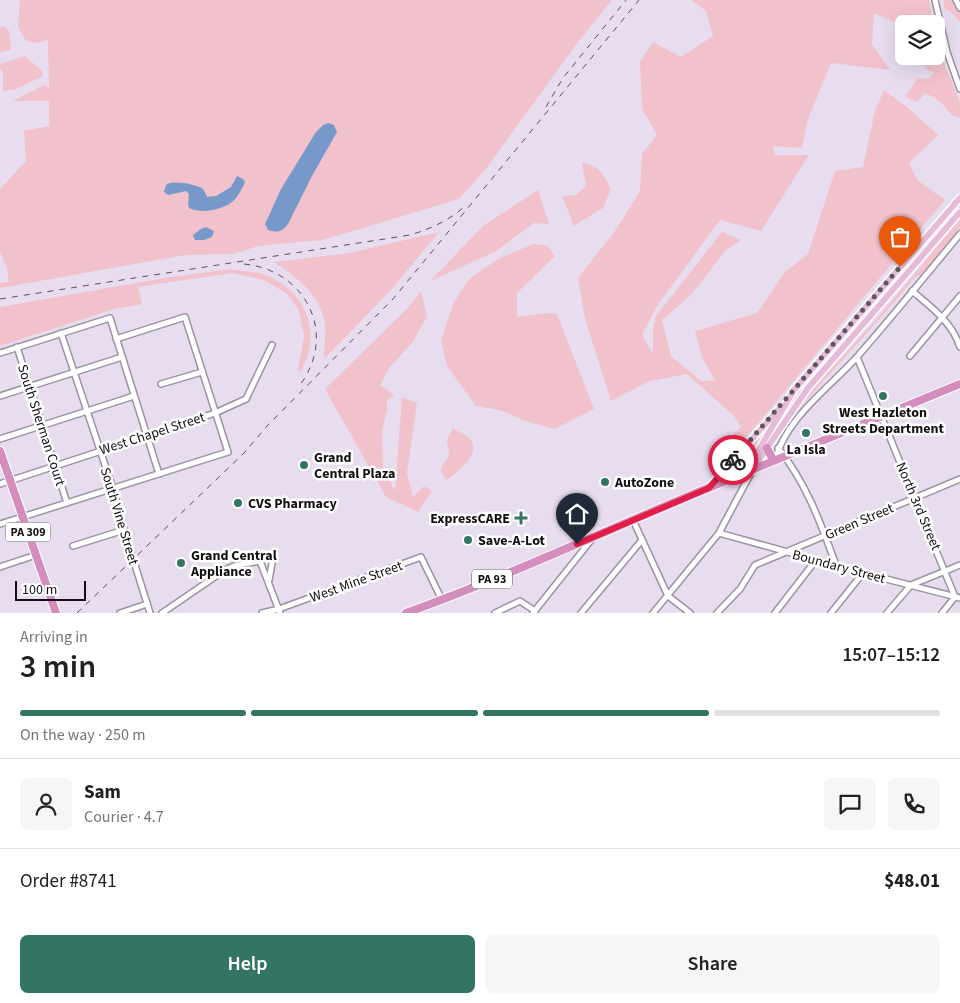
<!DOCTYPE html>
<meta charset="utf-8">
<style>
:root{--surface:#fff;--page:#f6f6f6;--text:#202124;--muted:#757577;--line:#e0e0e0;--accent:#337463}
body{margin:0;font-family:"Source Sans 3",sans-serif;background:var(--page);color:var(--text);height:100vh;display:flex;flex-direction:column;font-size:19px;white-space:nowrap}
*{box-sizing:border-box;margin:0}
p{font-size:16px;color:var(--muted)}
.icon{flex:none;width:28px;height:28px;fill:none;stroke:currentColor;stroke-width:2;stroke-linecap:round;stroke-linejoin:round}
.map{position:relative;height:613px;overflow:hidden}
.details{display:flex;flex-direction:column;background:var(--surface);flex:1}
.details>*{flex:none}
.fabs{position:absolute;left:895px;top:15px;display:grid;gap:10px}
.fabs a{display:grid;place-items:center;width:50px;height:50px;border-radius:8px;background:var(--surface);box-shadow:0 5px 20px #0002;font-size:25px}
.scale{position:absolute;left:15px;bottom:12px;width:71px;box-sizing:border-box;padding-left:5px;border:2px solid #120e14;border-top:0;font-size:14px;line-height:18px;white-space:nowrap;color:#120e14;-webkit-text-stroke:4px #fff;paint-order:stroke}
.pin{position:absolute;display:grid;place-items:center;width:42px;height:42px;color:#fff;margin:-51px -21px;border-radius:50% 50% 50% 0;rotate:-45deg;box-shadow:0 0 5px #0007}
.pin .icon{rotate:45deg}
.courier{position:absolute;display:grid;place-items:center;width:50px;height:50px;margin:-25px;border:4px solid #e11d48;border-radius:50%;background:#fff;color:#222;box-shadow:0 1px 6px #0007}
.overview em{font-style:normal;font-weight:600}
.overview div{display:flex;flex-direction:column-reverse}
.overview{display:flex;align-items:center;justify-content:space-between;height:85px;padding:0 20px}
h1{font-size:32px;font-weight:600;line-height:38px}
.bar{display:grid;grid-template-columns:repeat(4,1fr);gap:8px 5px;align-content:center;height:60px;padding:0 20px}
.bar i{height:6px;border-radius:4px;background:var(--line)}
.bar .selected{background:var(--accent)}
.bar p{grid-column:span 4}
.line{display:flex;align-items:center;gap:12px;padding:0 20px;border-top:1px solid var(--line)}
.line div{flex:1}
.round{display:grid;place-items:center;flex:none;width:52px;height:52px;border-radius:8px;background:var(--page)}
.primary-button{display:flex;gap:10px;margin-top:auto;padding:10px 20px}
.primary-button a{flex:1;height:58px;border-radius:8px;background:var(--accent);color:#fff;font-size:20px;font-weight:600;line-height:58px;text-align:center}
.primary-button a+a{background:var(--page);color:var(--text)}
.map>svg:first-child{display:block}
</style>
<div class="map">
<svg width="960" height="613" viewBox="0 0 960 613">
<rect width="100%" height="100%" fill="#e7ddef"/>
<g fill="#f1c2cb">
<polygon points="20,0 612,0 578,42 485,170 459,199 323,240 258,246 234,254 185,255 0,288 0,283 9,282 7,268 0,252 0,189 26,161 24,131 49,126 49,101 13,101 45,85 49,90 48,40 37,43 26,41 18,27"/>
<polygon points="691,0 929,0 933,24 904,24 904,27 874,13 872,44 890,70 831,63 808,119 802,148 773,146 775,155 809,155 761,231 720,220 657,306 642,335 653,354 653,329 656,316 722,232 741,240 726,250 691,295 662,320 671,356 701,381 715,381 702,357 695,331 757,313 785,272 808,254 835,171 863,167 875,111 884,90 908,108 938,135 909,163 917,180 945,200 750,433 726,459 719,447 741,427 734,416 687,374 650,381 611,401 585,319 578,278 615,231 640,191 642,154 657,135 642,109 640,62 653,42 681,57 713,36 706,11"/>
<polygon points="943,0 951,0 960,13 960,22 950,11 945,10"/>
<polygon points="5,26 9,31 11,50 0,52 0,27"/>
<path d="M941,55L960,102V118L951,115C945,104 936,98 925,93L917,102L905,97L918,78L928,79L934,73L928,70L919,56H925L929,60Z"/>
<polygon points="25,56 42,71 43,76 14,90 3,91 3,73 0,68 0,64"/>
<path d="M582,163C600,166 603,174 611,189L603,208L573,226L571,218L562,196L576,195L586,186Z"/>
<polygon points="538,190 549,224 534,223 495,252 430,281 483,226"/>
<polygon points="960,202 960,206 818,371 770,436 801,389 823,362"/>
<path d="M960,218V228L957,232L921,275L915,277C899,296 884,315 867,333C836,368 800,403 776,443H774C800,399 838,362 872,324C902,290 931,254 960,218Z"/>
<path d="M439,232L390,291L324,359C324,348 326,335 325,324C321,295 296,277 274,262L349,253Z"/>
<polygon points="533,244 548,246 555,256 517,293 517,317 547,313 557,314 594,409 555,429 525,421 500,410 476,406 447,366 441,340 454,302 469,279 498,259"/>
<path d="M231,269C241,271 253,271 263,274C294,285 314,312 310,346C309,355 304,364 301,372L298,369L304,336L299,310L286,293L264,280L232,273L138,287L142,304L114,309L0,346V307L165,278Z"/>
<polygon points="421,291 427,316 412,343 389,368 380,385 394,395 387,400 387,409 382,432 383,468 395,491 402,397 417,403 407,473 413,497 424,486 432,491 418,512 386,497 325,389 409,307"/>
<polygon points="766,426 768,427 750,460 729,470"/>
<path d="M453,428C458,432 466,435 470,439C482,454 458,472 447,480C433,466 449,465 449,452C449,449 447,444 447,440Z"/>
</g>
<g fill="#7699ca">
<path d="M328,123L334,125L337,132L312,176L288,224C282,232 278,233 268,230L265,224L281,189L316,132L323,125Z"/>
<path d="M237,176L243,179L245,182C242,189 238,197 232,202C221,210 201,214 189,208L188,204L189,194L186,191L168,195L164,192C165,189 165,186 167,184C173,180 199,184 204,190C204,191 207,196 207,197L216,196L231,187Z"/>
<polygon points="206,227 214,231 212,237 204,240 195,240 193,235 201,229"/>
</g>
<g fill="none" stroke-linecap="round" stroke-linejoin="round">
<defs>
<g id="minor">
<polyline points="935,0 947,52 960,89"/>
<polyline points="956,0 960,8"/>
<path d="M912,291C931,307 952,322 960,347"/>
<polyline points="61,333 113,489 124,530 150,613"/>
<polyline points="17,347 67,503"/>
<polyline points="0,353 110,318 159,474"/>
<polyline points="910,356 960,296"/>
<polyline points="857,357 955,597 942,613"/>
<polyline points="161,384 202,372"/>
<polyline points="0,396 122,357"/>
<polyline points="0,439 134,396"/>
<path d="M778,448C806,482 821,524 836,565"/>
<path d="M775,460C787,417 828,389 857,357C892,317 926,275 960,234"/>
<polyline points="0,484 147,436 215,413 246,399 272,345"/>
<polyline points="633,520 668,596 690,613"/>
<polyline points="0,524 228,452 185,317 116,339"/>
<polyline points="719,533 863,573 960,598"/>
<polyline points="73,546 124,530"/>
<polyline points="0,567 36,555"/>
<polyline points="269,580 273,558"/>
<polyline points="120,613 147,604"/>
<polyline points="162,613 225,570 234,566 260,561 280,613"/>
<polyline points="262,613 279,609 421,557 442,600"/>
<polyline points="495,613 520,601 535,611"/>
<polyline points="533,613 592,539"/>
<polyline points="581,613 642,540"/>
<polyline points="653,613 719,533 752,471"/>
<polyline points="717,613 740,589 755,565 960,479"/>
<polyline points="775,613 816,560"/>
<polyline points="831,613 863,573"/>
<polyline points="887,613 911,585 960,565"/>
</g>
<g id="major">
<polyline points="756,464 808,388 960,212"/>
<polyline points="752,471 758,451 794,390 960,198"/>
<polyline points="709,487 778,410"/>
</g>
<g id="highway">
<polyline points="767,448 773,460"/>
<polyline points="0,451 56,613"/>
<path d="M406,613C508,576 607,530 708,488C792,453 876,418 960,384"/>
</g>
</defs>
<use href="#minor" stroke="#9c92a3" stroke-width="8"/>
<use href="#major" stroke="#fff" stroke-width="9"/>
<use href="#highway" stroke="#fff" stroke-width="10"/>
<use href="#minor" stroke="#fff" stroke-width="5"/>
<use href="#major" stroke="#e5bbd8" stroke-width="6"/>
<use href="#highway" stroke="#d48ebe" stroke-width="8"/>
<g stroke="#57515b" stroke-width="1" stroke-dasharray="6 6" stroke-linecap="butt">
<polyline points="546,107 563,78 626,0"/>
<path d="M244,264C306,270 338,334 300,385"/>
<path d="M0,299L410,235C430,229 448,221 464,207"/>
<polyline points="77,613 244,453 268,425 393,299 639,0"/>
</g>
</g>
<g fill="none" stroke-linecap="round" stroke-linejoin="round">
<polyline stroke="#5d5661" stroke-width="5" stroke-dasharray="0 9" points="733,460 900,267"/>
<polyline stroke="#e11d48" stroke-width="6" points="577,544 709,488 733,460"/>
</g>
<g fill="#337463" stroke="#fff" stroke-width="2">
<circle cx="883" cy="396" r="5"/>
<circle cx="806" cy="433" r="5"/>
<circle cx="304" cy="465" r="5"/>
<circle cx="605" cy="482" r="5"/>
<circle cx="238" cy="503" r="5"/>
<path d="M518.5 510.5h5v5h5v5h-5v5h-5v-5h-5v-5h5z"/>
<circle cx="468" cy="540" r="5"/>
<circle cx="181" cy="563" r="5"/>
</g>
<g text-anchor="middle" stroke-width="5" stroke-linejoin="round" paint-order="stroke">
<g fill="#fff" stroke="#59565a" stroke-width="1">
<rect x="5.5" y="522.5" width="45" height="19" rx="4"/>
<rect x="472" y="569.5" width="40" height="19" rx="4"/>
</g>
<g font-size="12" font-weight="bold" fill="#120e14">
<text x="28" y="536">PA 309</text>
<text x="492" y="583">PA 93</text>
</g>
<g font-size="14" font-weight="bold" fill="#120e14" stroke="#fff" text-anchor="start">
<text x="883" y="417" text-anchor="middle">West Hazleton<tspan x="883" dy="16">Streets Department</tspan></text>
<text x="806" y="454" text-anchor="middle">La Isla</text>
<text x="314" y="462">Grand<tspan x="314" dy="16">Central Plaza</tspan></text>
<text x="615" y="487">AutoZone</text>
<text x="248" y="508">CVS Pharmacy</text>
<text x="510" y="523" text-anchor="end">ExpressCARE</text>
<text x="478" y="545">Save-A-Lot</text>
<text x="191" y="560">Grand Central<tspan x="191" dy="16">Appliance</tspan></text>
</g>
<g font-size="14" fill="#120e14" stroke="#fff">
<text transform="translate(42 425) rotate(72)" y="5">South Sherman Court</text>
<text transform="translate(152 433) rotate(-18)" y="5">West Chapel Street</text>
<text transform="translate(919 506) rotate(67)" y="5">North 3rd Street</text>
<text transform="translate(120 516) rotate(73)" y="5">South Vine Street</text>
<text transform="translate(859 521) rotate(-23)" y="5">Green Street</text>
<text transform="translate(839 566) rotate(15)" y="5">Boundary Street</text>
<text transform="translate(356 581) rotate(-20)" y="5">West Mine Street</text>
</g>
</g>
</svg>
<div class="fabs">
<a><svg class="icon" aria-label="layers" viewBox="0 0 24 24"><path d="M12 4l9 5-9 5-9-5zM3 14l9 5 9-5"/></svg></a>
</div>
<div class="scale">100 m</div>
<div class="pin" style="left:900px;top:267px;background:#ea580c"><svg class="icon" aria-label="bag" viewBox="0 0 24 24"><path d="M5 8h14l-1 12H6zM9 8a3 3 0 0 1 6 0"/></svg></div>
<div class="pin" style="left:577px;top:544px;background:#1f2937"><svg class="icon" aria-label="home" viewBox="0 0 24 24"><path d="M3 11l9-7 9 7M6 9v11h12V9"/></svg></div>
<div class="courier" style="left:733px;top:460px"><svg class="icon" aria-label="bike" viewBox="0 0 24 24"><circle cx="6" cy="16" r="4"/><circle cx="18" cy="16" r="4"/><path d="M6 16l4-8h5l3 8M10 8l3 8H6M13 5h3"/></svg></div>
</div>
<section class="details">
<div class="overview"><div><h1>3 min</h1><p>Arriving in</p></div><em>15:07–15:12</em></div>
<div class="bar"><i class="selected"></i><i class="selected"></i><i class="selected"></i><i></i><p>On the way · 250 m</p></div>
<div class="line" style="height:90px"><a class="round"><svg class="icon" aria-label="person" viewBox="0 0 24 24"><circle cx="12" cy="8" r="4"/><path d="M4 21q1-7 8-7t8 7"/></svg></a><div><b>Sam</b><p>Courier · 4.7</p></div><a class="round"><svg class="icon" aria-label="chat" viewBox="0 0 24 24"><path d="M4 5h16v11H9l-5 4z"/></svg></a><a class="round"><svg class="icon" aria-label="phone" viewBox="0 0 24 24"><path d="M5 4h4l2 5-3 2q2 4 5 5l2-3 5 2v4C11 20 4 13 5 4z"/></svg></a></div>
<div class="line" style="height:65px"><div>Order #8741</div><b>$48.01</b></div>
<div class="primary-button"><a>Help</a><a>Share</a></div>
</section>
